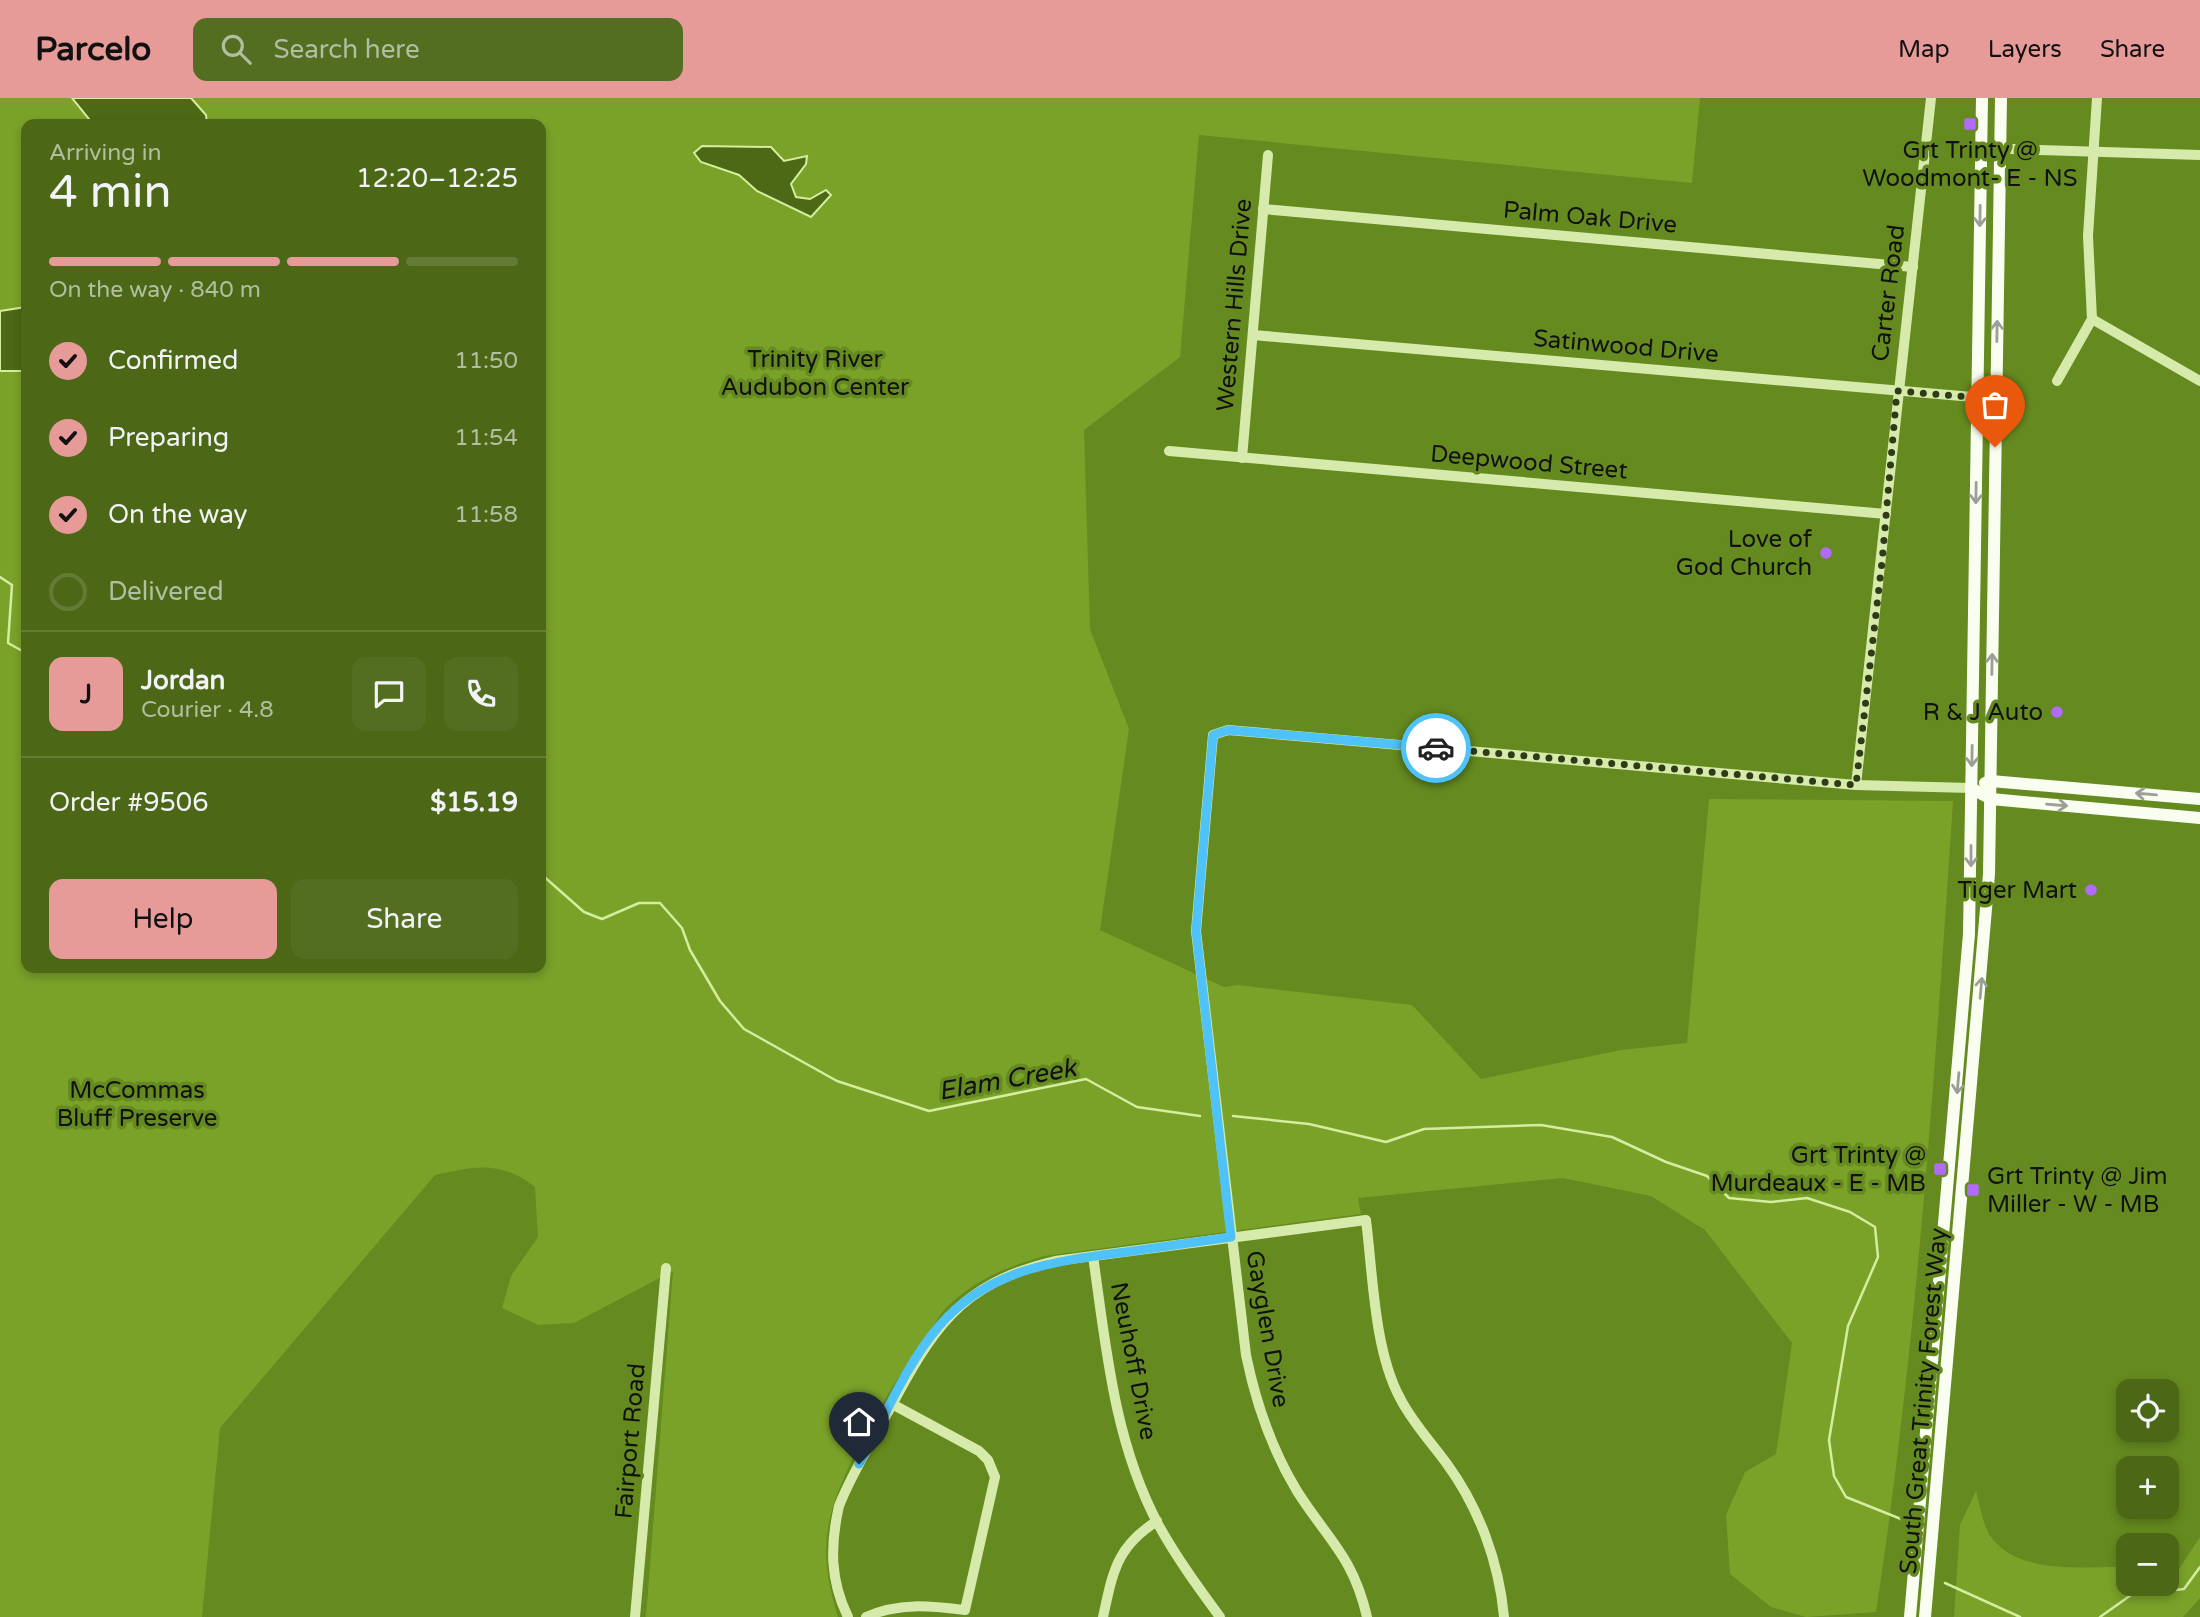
<!DOCTYPE html>
<meta charset="utf-8">
<style>
:root{--surface:#4c6817;--page:#536e20;--text:#f1f3f6;--muted:#b2bea1;--line:#637b36;--accent:#e69b98}
body{margin:0;font-family:"Varela Round",sans-serif;background:var(--page);color:var(--text);height:100vh;display:flex;flex-direction:column;font-size:26px;white-space:nowrap}
*{box-sizing:border-box;margin:0}
p{font-size:23px;color:var(--muted)}
.icon{flex:none;width:38px;height:38px;fill:none;stroke:currentColor;stroke-width:2;stroke-linecap:round;stroke-linejoin:round}
.map{position:relative;flex:1;overflow:hidden}
.details{position:absolute;left:21px;top:21px;width:525px;height:854px;display:flex;flex-direction:column;background:var(--surface);border-radius:14px;box-shadow:0 4px 10px #0003}
.details>*{flex:none}
.controls{position:absolute;left:2116px;top:1281px;display:grid;gap:14px}
.controls a{display:grid;place-items:center;width:63px;height:63px;border-radius:14px;background:var(--surface);box-shadow:0 4px 10px #0003;font-size:35px}
.pin{position:absolute;display:grid;place-items:center;width:60px;height:60px;color:#fff;margin:-72px -30px;border-radius:50% 50% 50% 0;rotate:-45deg;box-shadow:0 0 7px #0007}
.pin .icon{rotate:45deg}
.courier{position:absolute;display:grid;place-items:center;width:70px;height:70px;margin:-35px;border:5px solid #4fc3f7;border-radius:50%;background:#fff;color:#222;box-shadow:0 2px 9px #0007}
.head em{font-style:normal;font-weight:600}
.head div{display:flex;flex-direction:column-reverse}
.head{display:flex;align-items:center;justify-content:space-between;height:119px;padding:0 28px}
h1{font-size:46px;font-weight:600;line-height:52px}
.bar{display:grid;grid-template-columns:repeat(4,1fr);gap:10px 7px;align-content:center;height:84px;padding:0 28px}
.bar i{height:9px;border-radius:5px;background:var(--line)}
.bar .selected{background:var(--accent)}
.bar p{grid-column:span 4}
.line{display:flex;align-items:center;gap:18px;padding:0 28px;border-top:2px solid var(--line)}
.line div{flex:1}
.round{display:grid;place-items:center;flex:none;width:74px;height:74px;border-radius:14px;background:var(--page)}
ol{padding:0 28px;list-style:none}
li{display:flex;align-items:center;gap:21px;height:77px}
li p{margin-inline-start:auto}
li .icon{padding:7px;border-radius:50%;background:var(--accent);color:#111;stroke-width:4}
li:last-child{color:var(--muted)}
li i{width:38px;height:38px;border:4px solid var(--line);border-radius:50%}
.cta{display:flex;gap:14px;margin-top:auto;padding:14px 28px}
.cta a{flex:1;height:80px;border-radius:14px;background:var(--accent);color:#111;font-size:28px;font-weight:600;line-height:80px;text-align:center}
.cta a+a{background:var(--page);color:var(--text)}
header{display:flex;align-items:center;gap:42px;box-sizing:border-box;height:98px;padding:0 35px;background:var(--accent);color:#111}
header strong{font-size:33px}
nav{display:flex;gap:38px;margin-inline-start:auto;font-size:24px}
.search{width:490px;height:63px;background:var(--page);display:flex;align-items:center;gap:18px;box-sizing:border-box;padding:0 24px;border-radius:14px;color:var(--muted);font-size:26px}
.map>svg:first-child{display:block}
</style>
<header>
<strong>Parcelo</strong>
<div class="search"><svg class="icon" aria-label="search" viewBox="0 0 24 24"><circle cx="10" cy="10" r="6"/><path d="M15 15l6 6"/></svg>Search here</div>
<nav><a>Map</a><a>Layers</a><a>Share</a></nav>
</header>
<div class="map">
<svg width="2200" height="1519" viewBox="0 0 2200 1519">
<rect width="100%" height="100%" fill="#658a1f"/>
<g fill="#7aa229" fill-rule="evenodd">
<path d="M0,0H1700L1692,85L1199,37L1180,259L1084,332L1090,531L1129,631L1100,832L1224,889L1237,887L1412,907L1481,981L1621,952L1687,945L1709,701L1953,703C1935,974 1917,1245 1876,1514L1806,1519L1771,1509L1730,1476L1726,1417L1745,1374L1776,1356L1792,1245L1705,1132L1651,1098L1563,1080L1358,1100L1361,1116L1044,1158C1007,1169 980,1179 950,1206C941,1213 935,1226 928,1236C894,1283 838,1373 828,1430C823,1460 829,1490 838,1519H646L673,1173L574,1225L538,1227L502,1210L511,1178L538,1139L535,1089C500,1062 476,1068 435,1077L220,1330L202,1519H0ZM26,26H541V870H26Z"/>
<path d="M1976,1393C1980,1407 1983,1428 1991,1439C2020,1478 2085,1468 2128,1469V1486H2166L2167,1471H2179L2200,1439V1500L2183,1519H1954L1960,1427Z"/>
</g>
<g fill="#4c6915" stroke="#d4ed9f" stroke-width="2">
<polygon points="72,0 191,0 206,17 207,26 93,26"/>
<polygon points="702,48 771,49 784,63 807,58 806,66 791,86 796,99 810,101 826,92 831,97 811,119 757,93 739,77 701,64 694,55"/>
<polygon points="26,209 26,273 0,273 0,213"/>
</g>
<g fill="none" stroke-linecap="round" stroke-linejoin="round">
<g stroke="#d4ed9f" stroke-width="2.5">
<polyline points="0,479 12,487 8,545 26,555"/>
<polyline points="541,776 584,814 602,821 639,805 660,805 682,830 690,852 720,903 744,931 837,983 929,1013 1086,981 1137,1009 1200,1018"/>
<polyline points="1233,1018 1309,1026 1386,1044 1424,1031 1541,1027 1612,1039 1666,1064 1707,1078 1729,1100 1771,1104 1807,1100 1850,1114 1875,1129 1878,1159 1848,1228 1829,1342 1834,1378 1846,1399 1906,1423"/>
<polyline points="1945,1485 2020,1519"/>
<polyline points="2100,1519 2131,1497 2184,1491 2200,1469"/>
</g>
<g stroke="#d6ebab" stroke-width="10">
<polyline points="1981,50 2200,57"/>
<polyline points="1263,111 1913,169"/>
<polyline points="2092,221 2200,283"/>
<polyline points="1253,237 1996,301"/>
<polyline points="2057,283 2092,221 2088,138 2097,0"/>
<polyline points="1169,353 1886,416"/>
<polyline points="1242,360 1268,57"/>
<polyline points="1856,687 1931,0"/>
<path d="M1093,1158C1106,1249 1114,1343 1158,1426C1176,1459 1198,1489 1220,1519"/>
<polyline points="635,1519 666,1170"/>
<path d="M848,1519C830,1482 830,1448 839,1408C852,1375 871,1345 888,1314C933,1231 958,1186 1055,1163L1366,1122C1373,1177 1374,1252 1400,1300C1412,1324 1431,1344 1447,1366C1479,1410 1499,1464 1504,1519"/>
<path d="M866,1519C899,1504 931,1508 965,1512L995,1379L988,1362L979,1353L892,1306"/>
<path d="M1103,1519C1113,1474 1116,1449 1157,1423"/>
<path d="M1367,1519C1353,1458 1328,1442 1297,1393C1271,1350 1256,1306 1246,1257L1196,833L1213,637L1228,632L1856,687L1971,690"/>
</g>
<g stroke="#f9fef0" stroke-width="12">
<polyline points="1985,685 1991,683 2200,701"/>
<polyline points="1971,690 1991,701 2200,720"/>
<polyline points="1910,1519 1969,836 1982,0"/>
<polyline points="1925,1519 1989,776 2001,0"/>
</g>
</g>
<defs><path id="oneway-shaft" d="M-6 0H5M1.5-3L5.5 0L1.5 3" fill="none" stroke-width="1.6" stroke-linecap="round" stroke-linejoin="round" transform="scale(1.75)"/></defs>
<g stroke="#9c9f97">
<use href="#oneway-shaft" transform="translate(1980 118) rotate(91)"/>
<use href="#oneway-shaft" transform="translate(1997 233) rotate(-89)"/>
<use href="#oneway-shaft" transform="translate(1976 395) rotate(91)"/>
<use href="#oneway-shaft" transform="translate(1992 566) rotate(-89)"/>
<use href="#oneway-shaft" transform="translate(1972 658) rotate(91)"/>
<use href="#oneway-shaft" transform="translate(2146 696) rotate(-175)"/>
<use href="#oneway-shaft" transform="translate(2057 707) rotate(5)"/>
<use href="#oneway-shaft" transform="translate(1971 758) rotate(90)"/>
<use href="#oneway-shaft" transform="translate(1981 890) rotate(-85)"/>
<use href="#oneway-shaft" transform="translate(1958 985) rotate(95)"/>
</g>
<g fill="none" stroke-linecap="round" stroke-linejoin="round">
<polyline stroke="#2e3b16" stroke-width="7" stroke-dasharray="0 12.6" points="1436,650 1856,687 1882,464 1897,293 1996,301 1995,349"/>
<path stroke="#4fc3f7" stroke-width="9" d="M859,1366C884,1321 905,1268 939,1228C988,1171 1055,1163 1126,1154C1161,1149 1196,1144 1231,1139L1196,833L1213,637L1228,632L1436,650"/>
</g>
<g fill="#b16bf9" stroke="#658a1f" stroke-width="2.5">
<rect x="1963" y="19" width="14" height="14" rx="3.5"/>
<circle cx="1826" cy="455" r="7"/>
<circle cx="2057" cy="614" r="7"/>
<circle cx="2091" cy="792" r="7"/>
<rect x="1933" y="1064" width="14" height="14" rx="3.5"/>
<rect x="1966" y="1085" width="14" height="14" rx="3.5"/>
</g>
<g text-anchor="middle" stroke-width="7" stroke-linejoin="round" paint-order="stroke">
<g font-size="24" fill="#111" stroke="#658a1f" text-anchor="end">
<text x="1970" y="60" text-anchor="middle">Grt Trinty @<tspan x="1970" dy="28">Woodmont- E - NS</tspan></text>
<text x="1812" y="449">Love of<tspan x="1812" dy="28">God Church</tspan></text>
<text x="2043" y="622">R &amp; J Auto</text>
<text x="2077" y="800">Tiger Mart</text>
<text x="1926" y="1065">Grt Trinty @<tspan x="1926" dy="28">Murdeaux - E - MB</tspan></text>
<text x="1987" y="1086" text-anchor="start">Grt Trinty @ Jim<tspan x="1987" dy="28">Miller - W - MB</tspan></text>
</g>
<g font-size="24" fill="#111" stroke="#658a1f">
<text transform="translate(1590 119) rotate(5)" y="8">Palm Oak Drive</text>
<text transform="translate(1888 195) rotate(-83)" y="8">Carter Road</text>
<text transform="translate(1234 207) rotate(-85)" y="8">Western Hills Drive</text>
<text transform="translate(1626 248) rotate(5)" y="8">Satinwood Drive</text>
<text transform="translate(1529 364) rotate(5)" y="8">Deepwood Street</text>
<text transform="translate(1268 1231) rotate(80)" y="8">Gayglen Drive</text>
<text transform="translate(1134 1263) rotate(79)" y="8">Neuhoff Drive</text>
<text transform="translate(1923 1303) rotate(-85)" y="8">South Great Trinity Forest Way</text>
<text transform="translate(630 1343) rotate(-85)" y="8">Fairport Road</text>
</g>
<g font-size="24" fill="#111" stroke="#658a1f">
<text x="815" y="269">Trinity River<tspan x="815" dy="28">Audubon Center</tspan></text>
<text x="137" y="1000">McCommas<tspan x="137" dy="28">Bluff Preserve</tspan></text>
</g>
<g font-size="26" font-style="italic" fill="#111" stroke="#658a1f">
<text transform="translate(1007 981) rotate(-10)" y="9">Elam Creek</text>
</g>
</g>
</svg>
<div class="controls">
<a><svg class="icon" aria-label="locate" viewBox="0 0 24 24"><circle cx="12" cy="12" r="6"/><path d="M12 2v4M12 18v4M2 12h4M18 12h4"/></svg></a>
<a>+</a>
<a>−</a>
</div>
<div class="pin" style="left:1995px;top:349px;background:#ea580c"><svg class="icon" aria-label="bag" viewBox="0 0 24 24"><path d="M5 8h14l-1 12H6zM9 8a3 3 0 0 1 6 0"/></svg></div>
<div class="pin" style="left:859px;top:1366px;background:#1f2937"><svg class="icon" aria-label="home" viewBox="0 0 24 24"><path d="M3 11l9-7 9 7M6 9v11h12V9"/></svg></div>
<div class="courier" style="left:1436px;top:650px"><svg class="icon" aria-label="car" viewBox="0 0 24 24"><path d="M5 17H2v-5l4-1 3-4h7l3 4 3 1v5h-3M9 17h6M6 11h13"/><circle cx="7" cy="17" r="2"/><circle cx="17" cy="17" r="2"/></svg></div>
<section class="details">
<div class="head"><div><h1>4 min</h1><p>Arriving in</p></div><em>12:20–12:25</em></div>
<div class="bar"><i class="selected"></i><i class="selected"></i><i class="selected"></i><i></i><p>On the way · 840 m</p></div>
<ol>
<li><svg class="icon" aria-label="check" viewBox="0 0 24 24"><path d="M5 12l5 5 9-10"/></svg>Confirmed<p>11:50</p></li>
<li><svg class="icon" aria-label="check" viewBox="0 0 24 24"><path d="M5 12l5 5 9-10"/></svg>Preparing<p>11:54</p></li>
<li><svg class="icon" aria-label="check" viewBox="0 0 24 24"><path d="M5 12l5 5 9-10"/></svg>On the way<p>11:58</p></li>
<li><i></i>Delivered</li>
</ol>
<div class="line" style="height:126px"><b class="round" style="background:var(--accent);color:#111">J</b><div><b>Jordan</b><p>Courier · 4.8</p></div><a class="round"><svg class="icon" aria-label="chat" viewBox="0 0 24 24"><path d="M4 5h16v11H9l-5 4z"/></svg></a><a class="round"><svg class="icon" aria-label="phone" viewBox="0 0 24 24"><path d="M5 4h4l2 5-3 2q2 4 5 5l2-3 5 2v4C11 20 4 13 5 4z"/></svg></a></div>
<div class="line" style="height:91px"><div>Order #9506</div><b>$15.19</b></div>
<div class="cta"><a>Help</a><a>Share</a></div>
</section>
</div>
